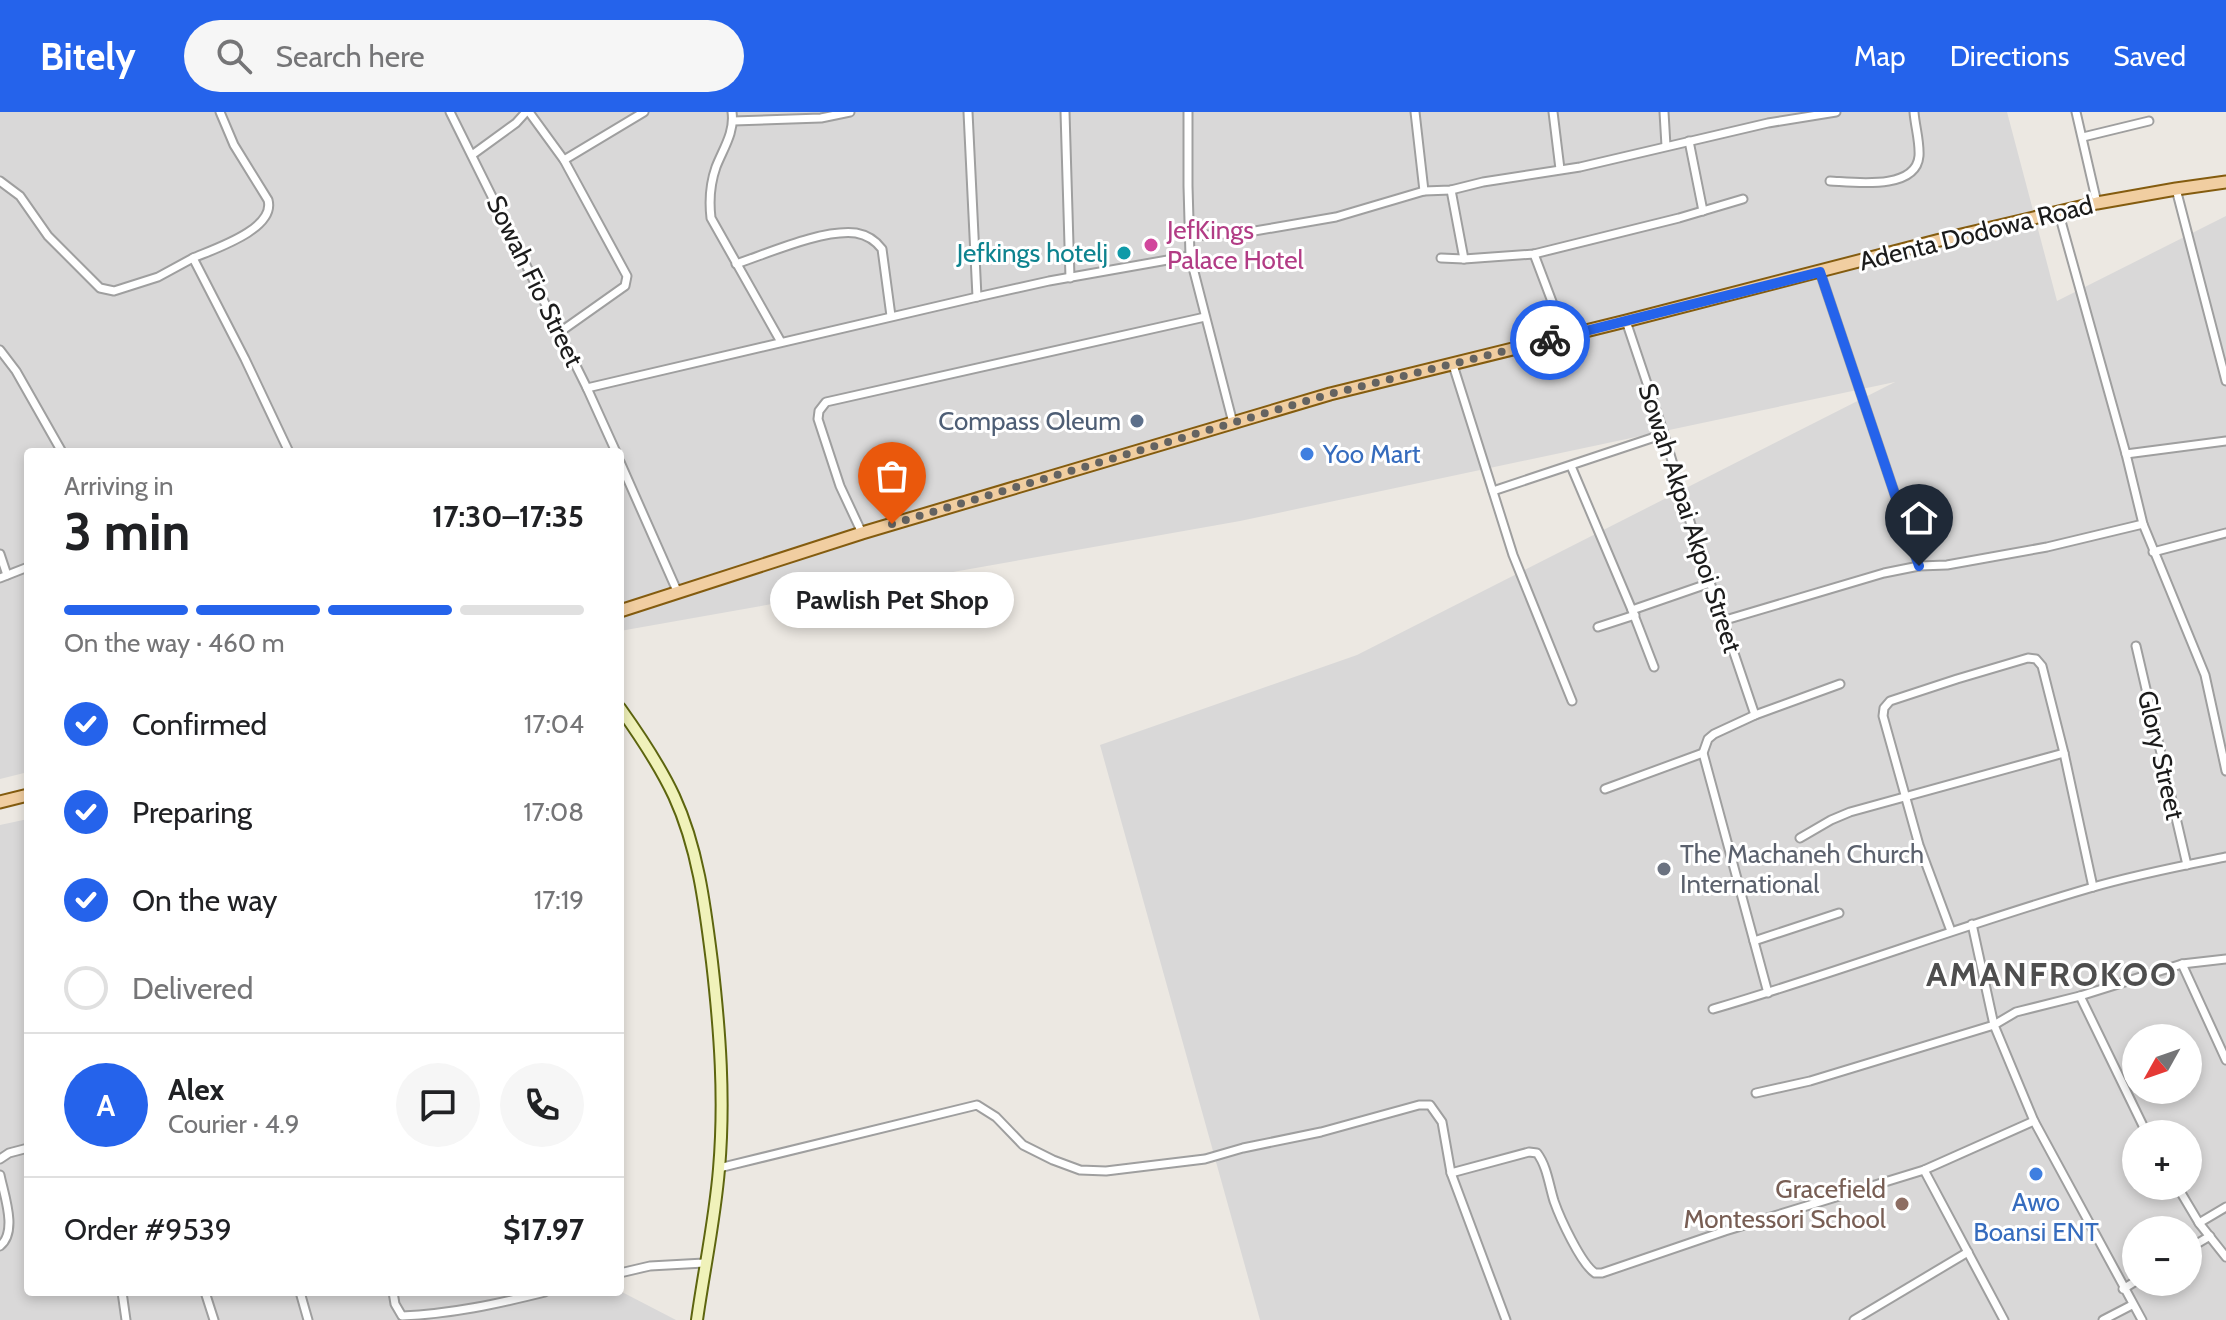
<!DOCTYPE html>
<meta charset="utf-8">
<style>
:root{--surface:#fff;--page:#f6f6f6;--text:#202124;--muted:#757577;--line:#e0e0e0;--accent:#2563eb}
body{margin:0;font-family:Cabin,sans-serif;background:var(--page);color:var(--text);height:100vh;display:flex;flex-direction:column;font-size:30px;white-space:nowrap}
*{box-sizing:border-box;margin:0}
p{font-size:26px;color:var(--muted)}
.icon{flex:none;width:44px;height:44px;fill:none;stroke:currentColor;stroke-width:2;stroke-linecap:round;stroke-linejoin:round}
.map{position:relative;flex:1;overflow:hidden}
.details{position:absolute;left:24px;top:336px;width:600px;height:848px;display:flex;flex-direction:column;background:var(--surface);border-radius:8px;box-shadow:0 4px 12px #0003}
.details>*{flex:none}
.needle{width:52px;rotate:230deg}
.tools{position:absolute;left:2122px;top:912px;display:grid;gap:16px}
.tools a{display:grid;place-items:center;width:80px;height:80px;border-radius:50%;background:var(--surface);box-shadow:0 4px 12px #0003;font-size:40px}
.pin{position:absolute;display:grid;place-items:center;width:68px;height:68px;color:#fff;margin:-82px -34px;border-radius:50% 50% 50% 0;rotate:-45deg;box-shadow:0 0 8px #0007}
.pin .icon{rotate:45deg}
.courier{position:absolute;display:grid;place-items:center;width:80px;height:80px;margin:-40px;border:6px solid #2563eb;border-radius:50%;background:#fff;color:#222;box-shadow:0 2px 10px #0007}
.bubble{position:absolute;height:56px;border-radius:28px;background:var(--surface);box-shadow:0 4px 12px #0003;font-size:26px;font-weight:800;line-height:56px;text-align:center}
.summary em{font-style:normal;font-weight:800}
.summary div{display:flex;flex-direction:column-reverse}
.summary{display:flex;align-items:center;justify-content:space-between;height:136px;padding:0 40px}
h1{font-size:52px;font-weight:800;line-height:60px}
.bar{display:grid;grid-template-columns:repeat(4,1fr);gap:12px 8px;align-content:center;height:96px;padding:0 40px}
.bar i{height:10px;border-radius:6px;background:var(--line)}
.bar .current{background:var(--accent)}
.bar p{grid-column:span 4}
.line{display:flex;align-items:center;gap:20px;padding:0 40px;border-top:2px solid var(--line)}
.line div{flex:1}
.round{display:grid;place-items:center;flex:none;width:84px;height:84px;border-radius:42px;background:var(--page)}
ol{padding:0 40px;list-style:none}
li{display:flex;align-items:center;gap:24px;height:88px}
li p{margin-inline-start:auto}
li .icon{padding:8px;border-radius:50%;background:var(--accent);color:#fff;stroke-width:4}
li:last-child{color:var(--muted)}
li i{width:44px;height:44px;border:4px solid var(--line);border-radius:50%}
header{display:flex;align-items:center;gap:48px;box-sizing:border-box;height:112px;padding:0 40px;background:var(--accent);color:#fff}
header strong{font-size:38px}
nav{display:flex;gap:44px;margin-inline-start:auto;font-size:28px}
.search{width:560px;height:72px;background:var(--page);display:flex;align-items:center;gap:20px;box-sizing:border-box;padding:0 28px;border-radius:44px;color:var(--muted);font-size:30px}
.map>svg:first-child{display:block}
</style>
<header>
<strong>Bitely</strong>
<div class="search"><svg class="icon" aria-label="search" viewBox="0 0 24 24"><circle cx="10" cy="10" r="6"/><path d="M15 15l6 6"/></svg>Search here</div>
<nav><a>Map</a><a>Directions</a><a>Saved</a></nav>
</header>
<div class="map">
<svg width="2226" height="1208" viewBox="0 0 2226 1208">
<rect width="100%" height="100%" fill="#ece8e2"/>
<g fill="#d9d8d8" fill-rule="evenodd">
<path d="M0,0H2007L2057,189L2226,104V1208H1260L1100,633L1357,543L1895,270L1240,409L620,519V340H28V660L0,667ZM2136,926H2188V978H2136ZM2136,1022H2188V1074H2136ZM2136,1118H2188V1170H2136Z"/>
<polygon points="28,707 28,1180 620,1179 676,1208 0,1208 0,713"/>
</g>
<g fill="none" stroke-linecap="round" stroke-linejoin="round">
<defs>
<g id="street">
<polyline points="450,0 587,276 616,340"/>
<polyline points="529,0 564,48 627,164 625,174 560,220"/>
<path d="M732,0C735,20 723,37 716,55C710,72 709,89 711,106L781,230"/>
<polyline points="968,0 977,185"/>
<polyline points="1065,0 1070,166"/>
<polyline points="1188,0 1188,74 1190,144 1233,311"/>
<polyline points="1415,0 1424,79"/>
<polyline points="1553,0 1560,57"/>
<polyline points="1664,0 1666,34"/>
<polyline points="2076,0 2097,91"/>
<polyline points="733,9 821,6 850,0"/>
<polyline points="2083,25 2149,9"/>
<polyline points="1689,29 1703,99"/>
<polyline points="472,43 516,11 526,0"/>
<polyline points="564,48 644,0"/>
<polyline points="0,69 20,84 48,124 100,176 114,179 158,165 193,146 245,247 289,340"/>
<path d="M1830,69C1853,70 1916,79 1919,44C1920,30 1915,14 1914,0"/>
<polyline points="2176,77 2226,269"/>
<polyline points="1451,78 1464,147"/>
<polyline points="2059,102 2126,342 2143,412 2205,563 2226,659"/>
<polyline points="1190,124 1243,121 1336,105 1424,79 1451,78 1483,70 1580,55 1768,11 1836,0"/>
<polyline points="1534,142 1565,224"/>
<path d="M193,146C214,137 276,117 268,88L234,33L220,0"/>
<polyline points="1441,146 1464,147 1534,142 1679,106 1743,87"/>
<path d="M736,152C769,141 822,117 856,121C867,123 876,129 882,137L891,204"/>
<polyline points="1626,209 1664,322 1694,423 1755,603"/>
<polyline points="0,238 16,259 62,340"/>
<polyline points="1453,253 1513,443 1572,589"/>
<polyline points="587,276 977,185 1049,169 1190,144"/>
<polyline points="2126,342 2226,329"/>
<polyline points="620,350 678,481"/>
<polyline points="1571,354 1632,498 1654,555"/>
<polyline points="1493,379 1664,322"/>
<polyline points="862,421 840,374 818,307 819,299 826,290 1205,205"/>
<polyline points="2153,440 2226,421"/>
<polyline points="0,442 7,463"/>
<polyline points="1919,454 1947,453 2047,435 2143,412"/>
<polyline points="0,466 28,455"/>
<polyline points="1632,498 1710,471"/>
<polyline points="1722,509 1884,461 1919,454 1820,160"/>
<polyline points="1598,515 1635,503"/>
<polyline points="2136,534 2187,753"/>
<polyline points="1605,677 1703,641"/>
<polyline points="1800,726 1831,708 1850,700 2064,641"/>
<polyline points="1972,812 1994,913 2034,1009 2142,1208"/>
<polyline points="1951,819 1919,733 1883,604 1884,596 1890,589 1957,567 2028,546 2036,547 2042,554 2064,641 2093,775"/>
<polyline points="1754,829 1839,801"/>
<polyline points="2182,852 2226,948"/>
<polyline points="1768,881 1703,641 1708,627 1714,622 1755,603 1840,572"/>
<polyline points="2080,884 2147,1022"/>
<path d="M1713,897C1840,860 1963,813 2090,776C2134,763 2181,754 2226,745"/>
<polyline points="1756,981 1810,969 1994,913 2016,900 2080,884 2182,852 2226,847"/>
<polyline points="0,1047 9,1041 28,1036"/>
<polyline points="719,1056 977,993 996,1005 1023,1033 1053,1048 1080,1058 1106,1059 1205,1047 1243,1036 1321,1020 1419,993 1430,993 1442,1010 1451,1061"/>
<polyline points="1924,1058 2004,1208"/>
<path d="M0,1063C4,1083 18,1120 0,1134"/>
<polyline points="2177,1074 2199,1111 2226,1145"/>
<polyline points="2199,1111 2226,1095"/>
<polyline points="2188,1137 2210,1124"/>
<polyline points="620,1161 650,1154 704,1151"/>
<polyline points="2123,1177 2136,1169"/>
<polyline points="122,1180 126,1208"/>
<polyline points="205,1180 214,1208"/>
<polyline points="300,1180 308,1208"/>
<path d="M393,1180L395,1192L402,1204C451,1202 497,1192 545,1180"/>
<path d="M1506,1208L1451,1061L1529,1040L1537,1041C1547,1054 1549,1073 1554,1089C1560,1106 1581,1152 1595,1161H1602L1725,1119L1924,1058L2034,1009"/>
<polyline points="1854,1208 1968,1140"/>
<polyline points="2103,1208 2132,1193"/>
</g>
<path id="secondary" d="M620,596C640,624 659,652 674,684C698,736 705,794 712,850C720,919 725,987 719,1057C715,1107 704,1158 697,1208"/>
<g id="primary">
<polyline points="620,499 862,421 1330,282 1626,209 1940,128 2097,91 2176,77 2226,70"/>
<polyline points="0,690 28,683"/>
</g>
</defs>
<use href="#street" stroke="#9f9f9f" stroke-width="11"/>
<use href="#secondary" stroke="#5d650f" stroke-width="14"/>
<use href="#primary" stroke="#845c0f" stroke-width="15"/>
<use href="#street" stroke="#fff" stroke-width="7"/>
<use href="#secondary" stroke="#f0f2ba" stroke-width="10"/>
<use href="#primary" stroke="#f1cea1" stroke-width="11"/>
</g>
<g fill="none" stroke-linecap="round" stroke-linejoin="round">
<polyline stroke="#646361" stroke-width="8" stroke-dasharray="0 14.4" points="892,412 1330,282 1550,228"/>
<polyline stroke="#2563eb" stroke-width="10" points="1550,228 1820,160 1919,454"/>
</g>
<circle fill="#d1479c" stroke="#fff" stroke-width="3" cx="1151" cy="133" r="8"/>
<circle fill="#0f9aa8" stroke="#fff" stroke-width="3" cx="1124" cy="141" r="8"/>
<circle fill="#5c6f8a" stroke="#fff" stroke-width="3" cx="1137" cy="309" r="8"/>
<g fill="#3f7fe0" stroke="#fff" stroke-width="3">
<circle cx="1307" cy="342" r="8"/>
<circle cx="2036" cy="1062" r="8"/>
</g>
<circle fill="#6b7280" stroke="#fff" stroke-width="3" cx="1664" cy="757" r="8"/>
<circle fill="#8d6e63" stroke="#fff" stroke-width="3" cx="1902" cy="1092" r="8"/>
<g text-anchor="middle" stroke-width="6" stroke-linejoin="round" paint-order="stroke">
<g font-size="26" fill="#b23c85" stroke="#fff" text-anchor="start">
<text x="1167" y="127">JefKings<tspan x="1167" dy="30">Palace Hotel</tspan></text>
</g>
<g font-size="26" fill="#1b1b1b" stroke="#fff">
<text transform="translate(1976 121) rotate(-14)" y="9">Adenta Dodowa Road</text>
<text transform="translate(535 169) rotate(64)" y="9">Sowah Fio Street</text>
<text transform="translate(1690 406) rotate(72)" y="9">Sowah Akpai Akpoi Street</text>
<text transform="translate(2161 643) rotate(77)" y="9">Glory Street</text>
</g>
<g font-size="26" fill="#0d838f" stroke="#fff" text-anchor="end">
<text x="1108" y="150">Jefkings hotelj</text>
</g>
<g font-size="26" fill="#4e5e75" stroke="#fff" text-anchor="end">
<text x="1121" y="318">Compass Oleum</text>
</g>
<g font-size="26" fill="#366cbe" stroke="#fff" text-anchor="start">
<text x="1323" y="351">Yoo Mart</text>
<text x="2036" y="1099" text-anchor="middle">Awo<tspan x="2036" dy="30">Boansi ENT</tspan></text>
</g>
<g font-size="26" fill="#5b616d" stroke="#fff" text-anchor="start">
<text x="1680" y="751">The Machaneh Church<tspan x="1680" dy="30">International</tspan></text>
</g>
<g font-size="26" fill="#785e54" stroke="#fff" text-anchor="end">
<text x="1886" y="1086">Gracefield<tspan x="1886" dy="30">Montessori School</tspan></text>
</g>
<g font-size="34" font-weight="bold" letter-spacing="2" fill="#4e4e4e" stroke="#fff">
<text x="2052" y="874">AMANFROKOO</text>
</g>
</g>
</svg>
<div class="tools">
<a><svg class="needle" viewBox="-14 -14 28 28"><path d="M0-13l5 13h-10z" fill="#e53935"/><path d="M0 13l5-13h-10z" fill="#757577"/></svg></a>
<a>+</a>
<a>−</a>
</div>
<div class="pin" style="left:892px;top:412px;background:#ea580c"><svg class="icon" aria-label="bag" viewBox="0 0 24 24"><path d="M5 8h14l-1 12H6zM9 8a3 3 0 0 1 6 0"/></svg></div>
<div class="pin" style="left:1919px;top:454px;background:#1f2937"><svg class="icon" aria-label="home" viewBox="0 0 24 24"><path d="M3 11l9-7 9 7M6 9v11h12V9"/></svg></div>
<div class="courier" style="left:1550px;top:228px"><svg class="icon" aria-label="bike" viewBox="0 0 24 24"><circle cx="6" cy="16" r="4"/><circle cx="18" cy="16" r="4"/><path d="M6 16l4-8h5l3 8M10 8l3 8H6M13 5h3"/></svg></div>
<div class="bubble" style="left:770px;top:460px;width:244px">Pawlish Pet Shop</div>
<section class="details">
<div class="summary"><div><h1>3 min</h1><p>Arriving in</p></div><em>17:30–17:35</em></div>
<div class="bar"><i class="current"></i><i class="current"></i><i class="current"></i><i></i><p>On the way · 460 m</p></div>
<ol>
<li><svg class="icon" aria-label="check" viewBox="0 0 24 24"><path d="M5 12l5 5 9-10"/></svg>Confirmed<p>17:04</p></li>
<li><svg class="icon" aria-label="check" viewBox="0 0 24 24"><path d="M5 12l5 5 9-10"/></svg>Preparing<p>17:08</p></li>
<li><svg class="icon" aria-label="check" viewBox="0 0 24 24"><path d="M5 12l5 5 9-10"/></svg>On the way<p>17:19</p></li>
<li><i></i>Delivered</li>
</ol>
<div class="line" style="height:144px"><b class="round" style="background:var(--accent);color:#fff">A</b><div><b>Alex</b><p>Courier · 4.9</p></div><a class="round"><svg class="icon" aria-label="chat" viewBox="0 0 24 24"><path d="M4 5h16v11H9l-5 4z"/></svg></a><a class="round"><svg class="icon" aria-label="phone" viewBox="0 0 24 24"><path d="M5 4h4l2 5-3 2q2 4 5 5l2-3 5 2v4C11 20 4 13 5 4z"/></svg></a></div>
<div class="line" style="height:104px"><div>Order #9539</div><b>$17.97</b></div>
</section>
</div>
